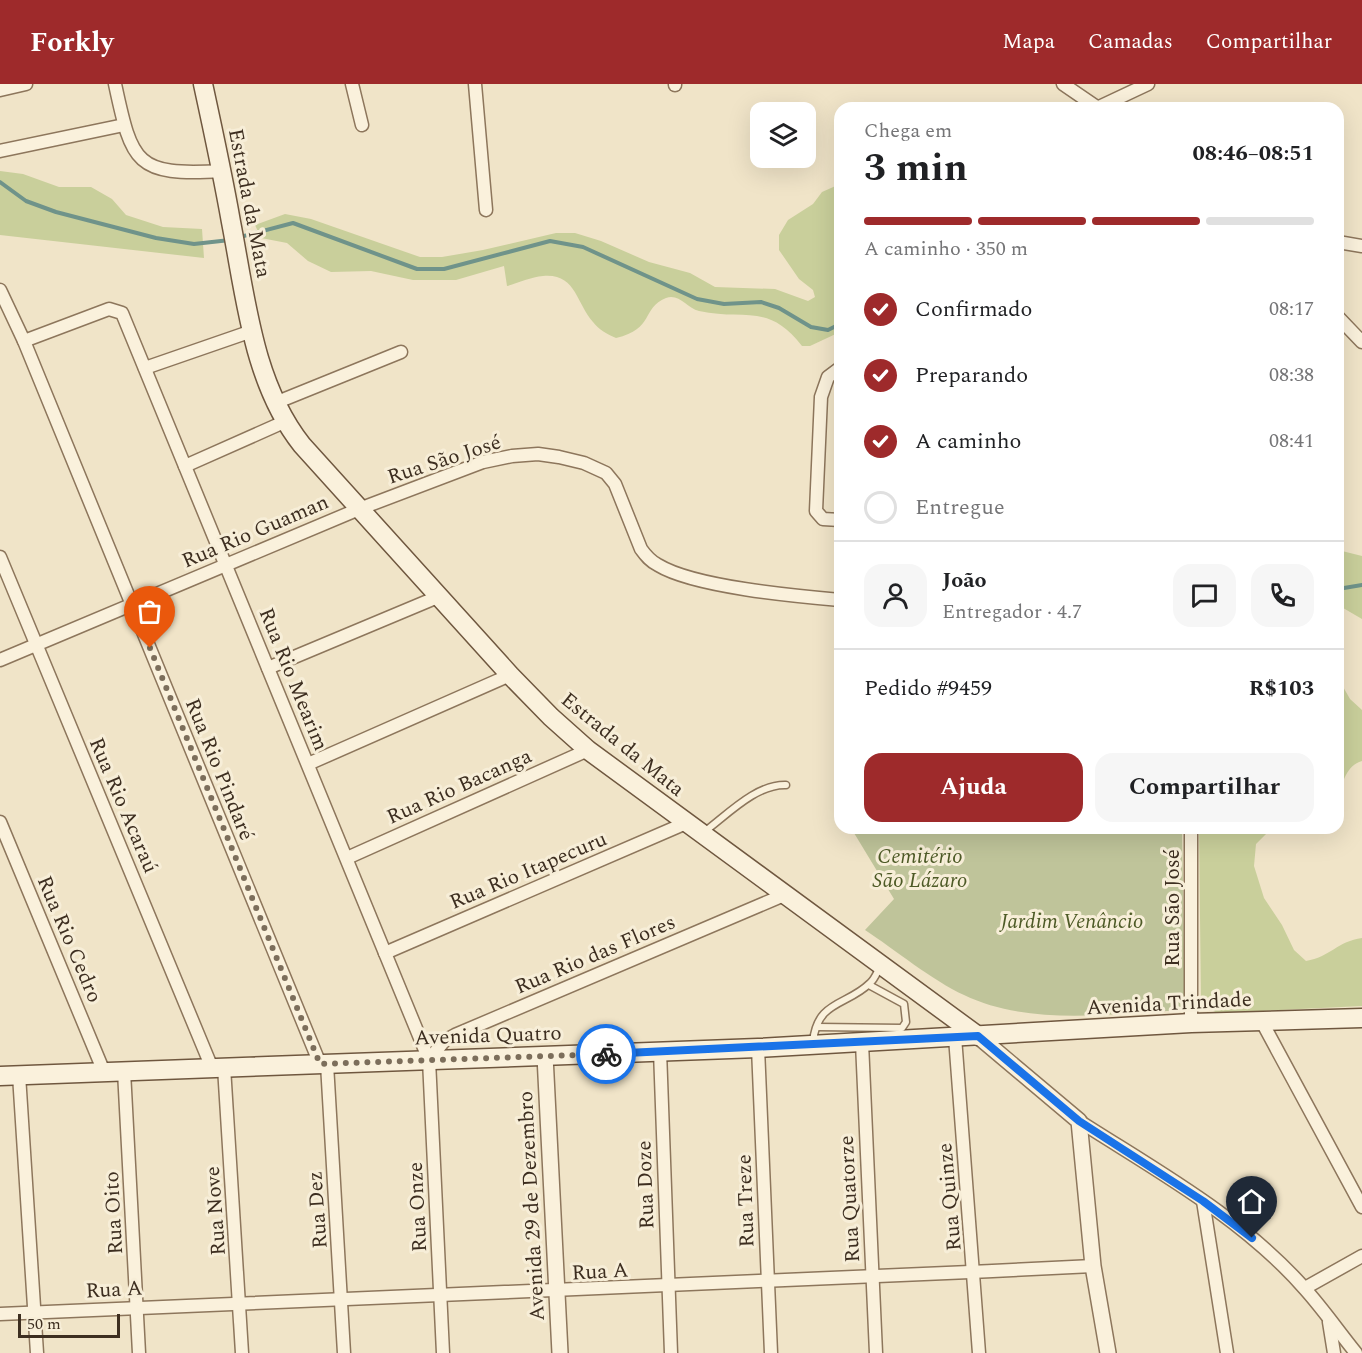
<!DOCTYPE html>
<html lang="pt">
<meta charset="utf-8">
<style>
:root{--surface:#fff;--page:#f6f6f6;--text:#202124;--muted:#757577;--line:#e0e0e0;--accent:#9e2a2b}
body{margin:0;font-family:Spectral,serif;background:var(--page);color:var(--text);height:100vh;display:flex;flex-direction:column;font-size:22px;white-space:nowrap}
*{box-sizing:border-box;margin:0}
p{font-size:20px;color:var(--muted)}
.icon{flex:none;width:33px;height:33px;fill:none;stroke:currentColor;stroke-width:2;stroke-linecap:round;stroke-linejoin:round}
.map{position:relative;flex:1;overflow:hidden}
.drawer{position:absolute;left:834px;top:18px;width:510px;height:732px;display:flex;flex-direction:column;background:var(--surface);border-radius:18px;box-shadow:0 6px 24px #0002}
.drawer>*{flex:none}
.buttons{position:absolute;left:750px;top:18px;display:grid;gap:12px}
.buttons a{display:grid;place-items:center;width:66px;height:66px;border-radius:12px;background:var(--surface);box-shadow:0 6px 24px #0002;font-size:30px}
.scale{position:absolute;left:18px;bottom:15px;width:102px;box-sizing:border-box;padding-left:6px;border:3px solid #3d2e20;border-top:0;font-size:16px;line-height:21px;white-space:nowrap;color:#3d2e20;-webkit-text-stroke:4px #f7eed8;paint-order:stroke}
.pin{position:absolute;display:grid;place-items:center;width:51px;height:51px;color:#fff;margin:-62px -26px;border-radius:50% 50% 50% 0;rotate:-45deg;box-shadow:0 0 6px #0007}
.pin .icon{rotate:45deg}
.courier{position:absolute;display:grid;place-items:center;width:60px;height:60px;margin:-30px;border:4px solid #1a73e8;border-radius:50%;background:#fff;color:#222;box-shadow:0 2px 8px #0007}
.head em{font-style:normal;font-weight:700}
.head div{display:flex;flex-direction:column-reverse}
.head{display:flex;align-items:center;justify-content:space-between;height:102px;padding:0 30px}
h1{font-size:39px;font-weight:700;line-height:45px}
.bar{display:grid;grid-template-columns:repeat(4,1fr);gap:9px 6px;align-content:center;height:72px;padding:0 30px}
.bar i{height:8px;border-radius:4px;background:var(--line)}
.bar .on{background:var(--accent)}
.bar p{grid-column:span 4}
.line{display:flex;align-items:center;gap:15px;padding:0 30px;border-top:2px solid var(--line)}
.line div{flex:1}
.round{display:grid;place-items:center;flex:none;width:63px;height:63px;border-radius:18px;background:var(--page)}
ol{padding:0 30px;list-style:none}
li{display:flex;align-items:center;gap:18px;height:66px}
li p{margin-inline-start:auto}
li .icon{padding:6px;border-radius:50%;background:var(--accent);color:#fff;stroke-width:4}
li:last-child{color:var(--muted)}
li i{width:33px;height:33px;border:3px solid var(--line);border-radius:50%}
.primary-button{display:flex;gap:12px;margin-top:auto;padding:12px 30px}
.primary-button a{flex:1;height:69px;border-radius:18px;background:var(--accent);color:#fff;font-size:24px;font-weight:700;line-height:69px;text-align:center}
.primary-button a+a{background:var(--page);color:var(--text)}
header{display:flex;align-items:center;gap:36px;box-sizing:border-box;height:84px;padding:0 30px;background:var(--accent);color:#fff}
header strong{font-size:28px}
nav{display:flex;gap:33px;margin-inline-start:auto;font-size:21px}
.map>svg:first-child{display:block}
</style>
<header>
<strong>Forkly</strong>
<nav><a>Mapa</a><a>Camadas</a><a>Compartilhar</a></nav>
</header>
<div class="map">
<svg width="1362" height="1269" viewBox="0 0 1362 1269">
<rect width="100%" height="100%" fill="#f0e4c8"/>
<g fill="#c9cf9b">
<polygon points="0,87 23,90 59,103 91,103 112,115 126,131 163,143 202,145 204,174 0,151"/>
<path d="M840,100V248L810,262H802C768,218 744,237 699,227C687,224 679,209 666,214C641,224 655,245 616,254C607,250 599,246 593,238C576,219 576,189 543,192C531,193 518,199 507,202L504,182L456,196H413L371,187L331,188L308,177L287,159L261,154L255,141L285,130L311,135L420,173H442L483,166L556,149H575L601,157L649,178L690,189L715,203L775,205L808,217L815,213L813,206L799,195L779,166V151L788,136L813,120L822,108Z"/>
<polygon points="1338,466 1362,472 1362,535 1338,521"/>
<path d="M1338,594L1350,615L1362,626V677C1345,682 1342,701 1338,716Z"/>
<path d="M1199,744H1279L1269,747L1256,760L1254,782L1264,814L1282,841L1294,866L1306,877C1330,873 1338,857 1362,854V922L1218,929L1201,922Z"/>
</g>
<path fill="#bfc49a" d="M851,744H1182L1185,926C1114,929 1030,943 964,911C933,897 894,865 865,846L894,815Z"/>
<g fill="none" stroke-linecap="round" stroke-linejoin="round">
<g stroke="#6f938a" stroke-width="4">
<polyline points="0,98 26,117 56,128 156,154 194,160 230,156"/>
<polyline points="240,153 293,139 417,185 444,185 550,157 583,163 697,215 724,220 761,218 779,224 811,243 828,246 840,240"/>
<polyline points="1338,505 1362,501"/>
</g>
<defs>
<g id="service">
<path d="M704,748C727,731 756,700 786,701"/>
<polyline points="817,943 902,944 906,938 904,920 869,901"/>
<path d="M813,958C817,916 847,922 870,899C875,895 877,888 880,883"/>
</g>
<g id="minor">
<path d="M115,0C132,80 136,92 221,87"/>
<polyline points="352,0 362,41"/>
<polyline points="475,0 486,126"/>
<polyline points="1063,0 1098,24"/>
<polyline points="675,1 675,0"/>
<polyline points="0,6 26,0"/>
<polyline points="1097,24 1148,0"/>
<polyline points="0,67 124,41"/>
<polyline points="1338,158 1362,162"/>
<polyline points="0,206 24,257 320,980"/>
<polyline points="1338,233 1362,258"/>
<polyline points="24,257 109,225 122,229 429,976 443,1269"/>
<polyline points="145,284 252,247"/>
<polyline points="840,284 828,293 821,313 816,427 823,435 840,436"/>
<polyline points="275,319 401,268"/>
<polyline points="185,382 284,338"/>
<polyline points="0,473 212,984"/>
<path d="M0,576L359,425L483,378L512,372L538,370L559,373L584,379L606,389L615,400L641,465C646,472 650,477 658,481C694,503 795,512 840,516"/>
<polyline points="268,584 440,512"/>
<polyline points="308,680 510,591"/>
<polyline points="0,738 104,988"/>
<polyline points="1191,744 1191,939"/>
<polyline points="347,774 588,666"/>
<polyline points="385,869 686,739"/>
<polyline points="1262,938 1362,1123"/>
<polyline points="955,953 979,1269"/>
<polyline points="862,959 876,1269"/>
<polyline points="758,964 771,1269"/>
<polyline points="660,967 671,1269"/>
<polyline points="429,976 444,957 455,951 784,811"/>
<polyline points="327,980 344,1269"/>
<polyline points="224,983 242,1269"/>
<polyline points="124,987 139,1269"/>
<polyline points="19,991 37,1269"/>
<path d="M1079,1037C1157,1087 1243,1134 1305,1205C1323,1225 1339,1248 1356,1269"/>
<polyline points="1203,1117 1227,1269"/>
<polyline points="1305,1204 1362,1172"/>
<path d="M0,1230C365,1216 729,1200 1093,1182"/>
<polyline points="1329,1238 1334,1269"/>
</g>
<g id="tertiary">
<polyline points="978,952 1079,1037 1093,1182 1108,1269"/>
<polyline points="545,972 560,1269"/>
</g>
<g id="secondary">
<path d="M203,0C213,46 223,92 231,138C246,215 253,299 302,361L510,591L551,633L588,666L978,952"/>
<polyline points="0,992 758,964 1191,939 1362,934"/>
</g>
</defs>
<use href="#service" stroke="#8d765c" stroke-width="9"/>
<use href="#minor" stroke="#8d765c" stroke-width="15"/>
<use href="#tertiary" stroke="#8d765c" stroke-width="18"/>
<use href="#secondary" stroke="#6f573f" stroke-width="21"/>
<use href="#service" stroke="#faf1dc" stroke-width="6"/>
<use href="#minor" stroke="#faf1dc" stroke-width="12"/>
<use href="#tertiary" stroke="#faf1dc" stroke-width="15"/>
<use href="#secondary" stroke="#faf1dc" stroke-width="18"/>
</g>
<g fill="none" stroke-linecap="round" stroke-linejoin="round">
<polyline stroke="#7c6e5b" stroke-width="6" stroke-dasharray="0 10.8" points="150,564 320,980 606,970"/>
<polyline stroke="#1a73e8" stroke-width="8" points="606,970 978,952 1079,1037 1203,1117 1252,1154"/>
</g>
<g text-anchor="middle" stroke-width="6" stroke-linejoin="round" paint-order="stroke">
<g font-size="21" fill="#3d2e20" stroke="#f7eed8">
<text transform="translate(250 119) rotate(79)" y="7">Estrada da Mata</text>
<text transform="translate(444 375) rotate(-18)" y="7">Rua São José</text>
<text transform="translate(255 447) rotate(-23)" y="7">Rua Rio Guaman</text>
<text transform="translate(294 595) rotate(68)" y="7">Rua Rio Mearim</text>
<text transform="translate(623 660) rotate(39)" y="7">Estrada da Mata</text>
<text transform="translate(220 685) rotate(68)" y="7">Rua Rio Pindaré</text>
<text transform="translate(459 702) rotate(-24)" y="7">Rua Rio Bacanga</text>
<text transform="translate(124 721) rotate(67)" y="7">Rua Rio Acaraú</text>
<text transform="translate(528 786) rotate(-23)" y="7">Rua Rio Itapecuru</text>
<text transform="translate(1172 824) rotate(-90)" y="7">Rua São José</text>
<text transform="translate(70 855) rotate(67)" y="7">Rua Rio Cedro</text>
<text transform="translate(595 870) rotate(-23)" y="7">Rua Rio das Flores</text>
<text transform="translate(1169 919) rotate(-3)" y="7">Avenida Trindade</text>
<text transform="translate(488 951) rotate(-2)" y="7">Avenida Quatro</text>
<text transform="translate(645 1101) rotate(-92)" y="7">Rua Doze</text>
<text transform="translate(949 1113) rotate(-95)" y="7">Rua Quinze</text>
<text transform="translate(849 1115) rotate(-93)" y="7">Rua Quatorze</text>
<text transform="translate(745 1117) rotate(-92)" y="7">Rua Treze</text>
<text transform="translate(531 1122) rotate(-93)" y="7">Avenida 29 de Dezembro</text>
<text transform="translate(417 1123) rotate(-93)" y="7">Rua Onze</text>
<text transform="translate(317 1126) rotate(-94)" y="7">Rua Dez</text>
<text transform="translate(215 1127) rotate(-94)" y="7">Rua Nove</text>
<text transform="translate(113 1129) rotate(-93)" y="7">Rua Oito</text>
<text transform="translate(600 1187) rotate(-3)" y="7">Rua A</text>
<text transform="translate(114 1205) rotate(-3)" y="7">Rua A</text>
</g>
<g font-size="21" font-style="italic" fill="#4d5a26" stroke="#f7eed8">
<text x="920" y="779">Cemitério<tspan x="920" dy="24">São Lázaro</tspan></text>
<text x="1072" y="844">Jardim Venâncio</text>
</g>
</g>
</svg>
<div class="buttons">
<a><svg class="icon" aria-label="layers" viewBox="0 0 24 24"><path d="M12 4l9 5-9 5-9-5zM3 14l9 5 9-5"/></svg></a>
</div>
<div class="scale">50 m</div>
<div class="pin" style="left:150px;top:564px;background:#ea580c"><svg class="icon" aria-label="bag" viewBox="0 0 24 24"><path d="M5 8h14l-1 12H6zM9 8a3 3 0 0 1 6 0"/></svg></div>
<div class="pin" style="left:1252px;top:1154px;background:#1f2937"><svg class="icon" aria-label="home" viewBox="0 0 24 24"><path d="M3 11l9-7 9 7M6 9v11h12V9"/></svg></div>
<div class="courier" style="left:606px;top:970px"><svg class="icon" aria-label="bike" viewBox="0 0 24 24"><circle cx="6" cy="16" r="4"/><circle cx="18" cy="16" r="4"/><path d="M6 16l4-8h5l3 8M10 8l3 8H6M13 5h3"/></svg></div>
<section class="drawer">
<div class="head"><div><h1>3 min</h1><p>Chega em</p></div><em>08:46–08:51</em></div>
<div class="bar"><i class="on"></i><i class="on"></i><i class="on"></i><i></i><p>A caminho · 350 m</p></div>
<ol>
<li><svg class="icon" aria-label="check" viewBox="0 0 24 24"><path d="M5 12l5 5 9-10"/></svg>Confirmado<p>08:17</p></li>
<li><svg class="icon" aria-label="check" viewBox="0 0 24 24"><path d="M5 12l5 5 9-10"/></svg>Preparando<p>08:38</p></li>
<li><svg class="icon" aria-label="check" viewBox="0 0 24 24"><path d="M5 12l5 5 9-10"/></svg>A caminho<p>08:41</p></li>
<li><i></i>Entregue</li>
</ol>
<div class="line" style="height:108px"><a class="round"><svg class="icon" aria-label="person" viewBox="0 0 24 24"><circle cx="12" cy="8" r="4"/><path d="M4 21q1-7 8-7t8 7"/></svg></a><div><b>João</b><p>Entregador · 4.7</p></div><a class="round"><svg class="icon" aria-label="chat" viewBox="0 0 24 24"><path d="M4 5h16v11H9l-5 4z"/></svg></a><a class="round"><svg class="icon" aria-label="phone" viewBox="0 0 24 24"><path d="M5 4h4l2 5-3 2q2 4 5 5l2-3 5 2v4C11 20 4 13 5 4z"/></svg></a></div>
<div class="line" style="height:78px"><div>Pedido #9459</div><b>R$103</b></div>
<div class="primary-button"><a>Ajuda</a><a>Compartilhar</a></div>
</section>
</div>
